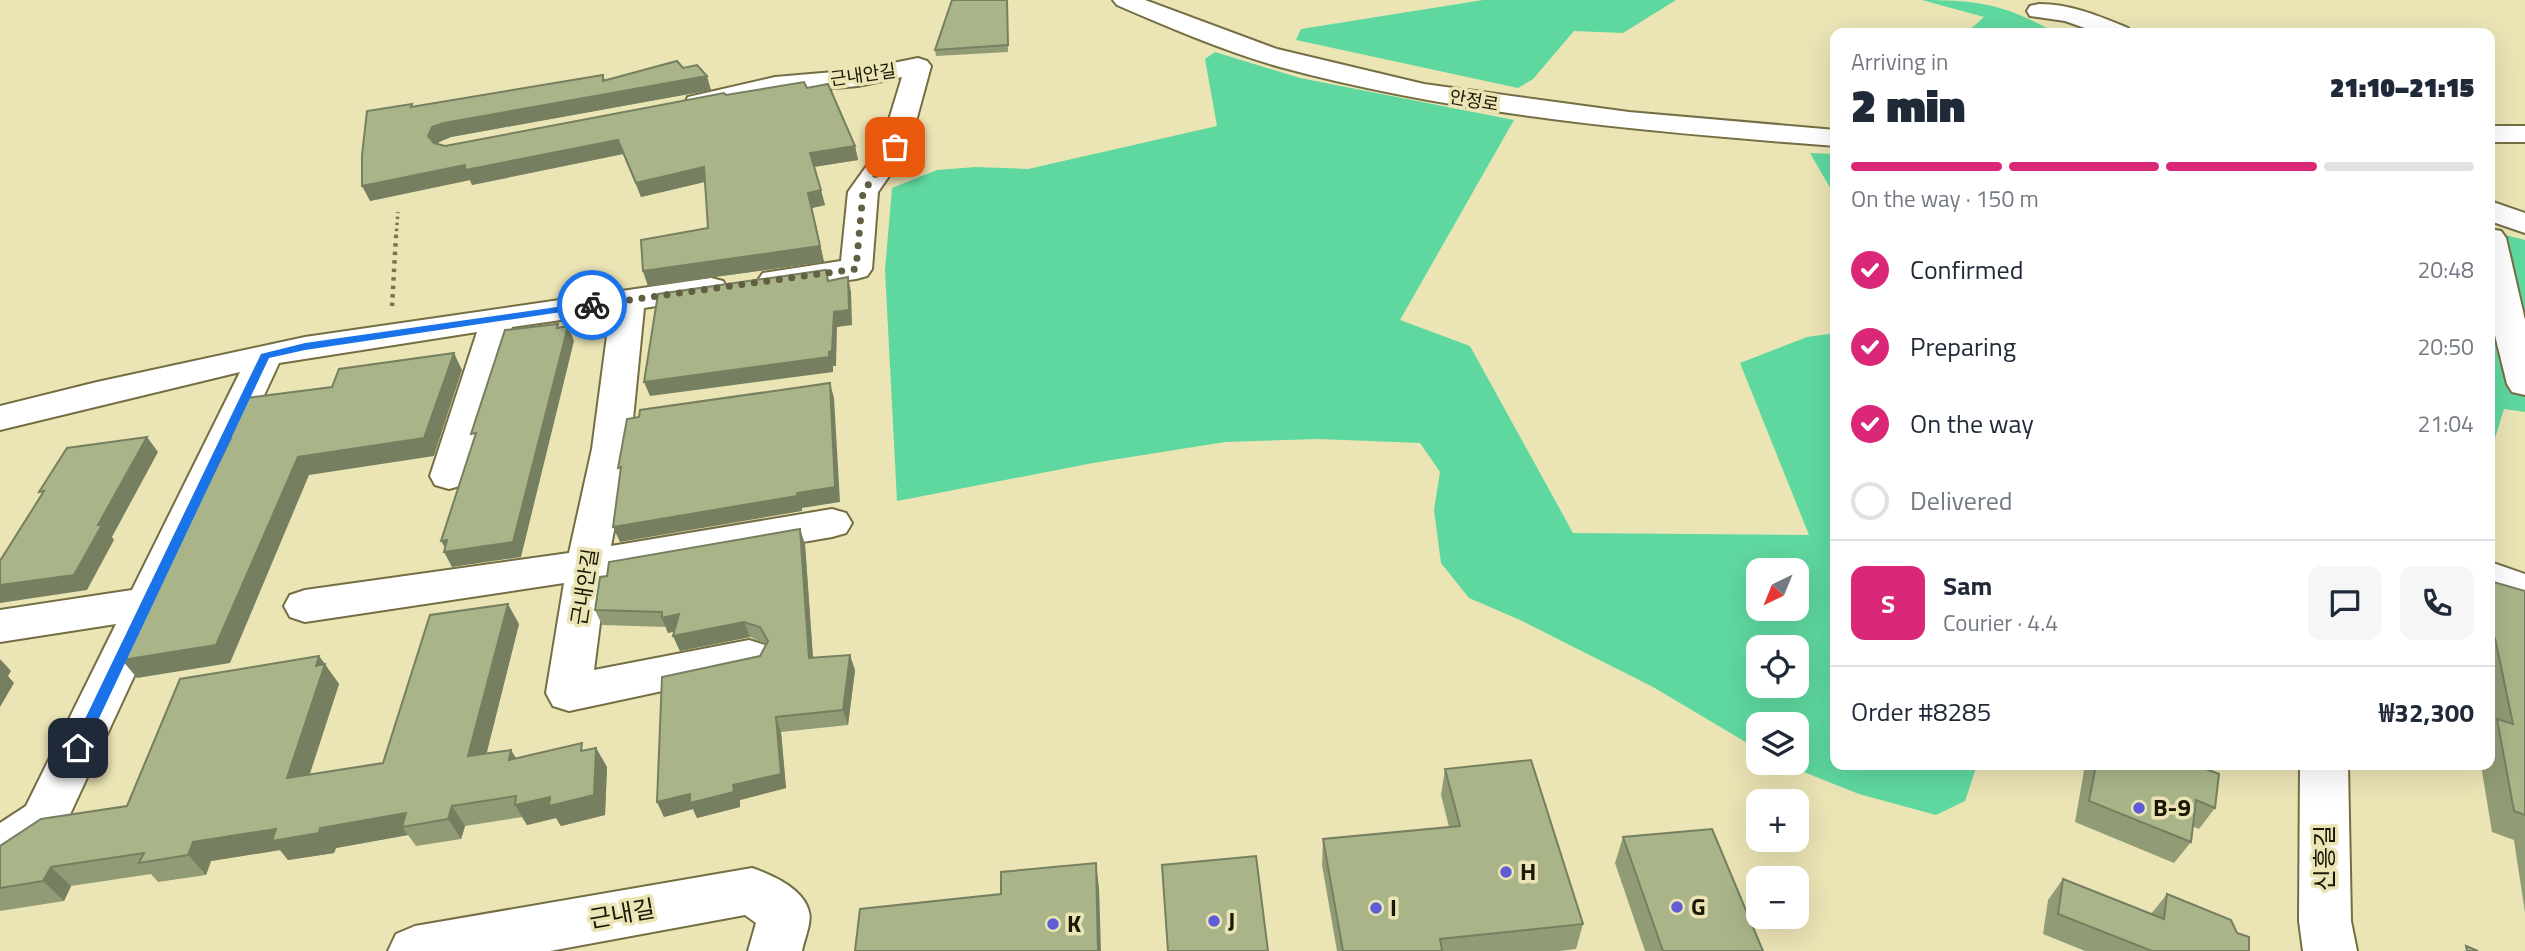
<!DOCTYPE html>
<meta charset="utf-8">
<style>
:root{--surface:#fff;--page:#f6f6f7;--text:#1f2937;--muted:#747a83;--line:#e0e1e3;--accent:#db2777}
body{margin:0;font-family:"Titillium Web","Noto Sans KR",sans-serif;background:var(--page);color:var(--text);height:100vh;display:flex;flex-direction:column;font-size:26px;white-space:nowrap}
*{box-sizing:border-box;margin:0}
p{font-size:23px;color:var(--muted)}
.icon{flex:none;width:38px;height:38px;fill:none;stroke:currentColor;stroke-width:2;stroke-linecap:round;stroke-linejoin:round}
.map{position:relative;flex:1;overflow:hidden}
.drawer{position:absolute;left:1830px;top:28px;width:665px;height:742px;display:flex;flex-direction:column;background:var(--surface);border-radius:14px;box-shadow:0 7px 28px #0002}
.drawer>*{flex:none}
.needle{width:46px;rotate:223deg}
.tools{position:absolute;left:1746px;top:558px;display:grid;gap:14px}
.tools a{display:grid;place-items:center;width:63px;height:63px;border-radius:14px;background:var(--surface);box-shadow:0 7px 28px #0002;font-size:35px}
.pin{position:absolute;display:grid;place-items:center;width:60px;height:60px;color:#fff;margin:-30px;border-radius:14px;box-shadow:0 4px 10px #0006}
.courier{position:absolute;display:grid;place-items:center;width:70px;height:70px;margin:-35px;border:5px solid #1a73e8;border-radius:50%;background:#fff;color:#222;box-shadow:0 2px 9px #0007}
.overview em{font-style:normal;font-weight:800}
.overview div{display:flex;flex-direction:column-reverse}
.overview{display:flex;align-items:center;justify-content:space-between;height:119px;padding:0 21px}
h1{font-size:46px;font-weight:800;line-height:52px}
.bar{display:grid;grid-template-columns:repeat(4,1fr);gap:10px 7px;align-content:center;height:84px;padding:0 21px}
.bar i{height:9px;border-radius:5px;background:var(--line)}
.bar .active{background:var(--accent)}
.bar p{grid-column:span 4}
.line{display:flex;align-items:center;gap:18px;padding:0 21px;border-top:2px solid var(--line)}
.line div{flex:1}
.round{display:grid;place-items:center;flex:none;width:74px;height:74px;border-radius:14px;background:var(--page)}
ol{padding:0 21px;list-style:none}
li{display:flex;align-items:center;gap:21px;height:77px}
li p{margin-inline-start:auto}
li .icon{padding:7px;border-radius:50%;background:var(--accent);color:#fff;stroke-width:4}
li:last-child{color:var(--muted)}
li i{width:38px;height:38px;border:4px solid var(--line);border-radius:50%}
.map>svg:first-child{display:block}
</style>
<div class="map">
<svg width="2525" height="951" viewBox="0 0 2525 951">
<rect width="100%" height="100%" fill="#ebe4b5"/>
<g fill="#5fd89f" fill-rule="evenodd">
<polygon points="1483,0 1676,0 1623,33 1574,31 1533,79 1518,88 1296,40 1301,29"/>
<path d="M1922,0C1980,0 2006,5 2056,33H1966L1984,17Z"/>
<path d="M1215,52L1300,78L1514,120L1400,320L1470,346L1573,533L1809,535L1740,363L1807,337L1836,333V765H1977L1965,801L1936,815L1859,794L1781,763H1797V724H1759V750L1653,687L1520,620L1469,598L1441,563L1434,510L1440,472L1420,443L1318,439L1225,442L1093,463L897,501L885,270L892,188L937,170L976,167L1028,169L1217,126L1205,59ZM1797,570V609H1759V570ZM1759,648H1797V686H1759Z"/>
<polygon points="1810,153 1836,154 1836,198"/>
<polygon points="2490,231 2525,240 2525,412 2504,409 2493,445 2490,444"/>
</g>
<g fill="none" stroke-linecap="round" stroke-linejoin="round">
<defs>
<g id="minor">
<path d="M1113,0H1145L1277,49L1424,84L1629,112L1836,130V146C1649,132 1462,116 1280,67C1224,51 1170,28 1117,5Z"/>
<path d="M2039,4C2071,4 2099,16 2128,28L2131,33H2099L2065,21L2030,16L2027,11L2030,6Z"/>
<polygon points="918,58 927,61 931,66 909,147 878,192 872,269 867,276 856,279 774,290 763,287 758,280 763,273 841,261 848,192 881,146 902,77 858,86 775,93 698,111 688,109 685,103 688,97 775,77 858,70"/>
<rect x="2490" y="126" width="35" height="16"/>
<polygon points="2490,201 2525,213 2525,233 2490,221"/>
<polygon points="2490,229 2501,231 2506,238 2525,320 2525,395 2512,392 2507,384 2490,315"/>
<polygon points="711,278 723,281 727,288 723,295 644,308 630,449 611,546 832,509 846,513 852,523 846,533 832,537 606,576 594,670 749,640 765,645 771,657 765,669 569,711 553,706 546,693 564,583 305,622 290,617 284,606 290,595 305,590 569,553 592,449 610,313 512,327 468,476 463,485 449,489 435,485 430,476 477,332 279,363 60,836 18,866 0,873 0,823 26,806 116,624 0,642 0,610 132,590 240,372 0,430 0,406 97,382 305,337"/>
<polygon points="2490,562 2525,574 2525,606 2490,594"/>
<polygon points="2300,765 2348,765 2351,921 2357,951 2303,951 2299,921"/>
<path d="M752,868C772,875 804,889 809,912C812,922 804,940 802,951H748L756,923L745,915L550,951H388L396,934L415,926Z"/>
</g>
</defs>
<use href="#minor" stroke="#756e43" stroke-width="4"/>
<polyline stroke="#787454" stroke-width="3.5" stroke-dasharray="2.5 3.5" stroke-linecap="butt" points="396,237 398,212"/>
<polyline stroke="#787454" stroke-width="4.5" stroke-dasharray="3.5 5" stroke-linecap="butt" points="392,306 396,236"/>
<use href="#minor" fill="#fff" fill-rule="evenodd"/>
</g>
<g fill="#919c76">
<polygon points="952,0 1007,0 1008,52 936,56 935,50"/>
<polygon points="683,68 711,90 451,137 439,142 438,144 445,146 726,95 807,88 855,146 858,160 814,167 825,205 812,208 824,262 648,286 643,271 708,228 705,182 641,197 623,154 472,185 470,180 370,201 413,107"/>
<polygon points="805,544 813,658 855,670 848,725 781,732 786,788 740,800 740,807 697,818 693,809 664,817 657,802 760,656 766,644 750,637 680,651 673,636 675,631 668,633 666,627 602,625 595,610"/>
<polygon points="2490,581 2525,591 2525,913 2514,840 2492,832 2481,765 2490,765"/>
<polygon points="519,624 486,753 517,758 586,750 596,748 607,767 605,815 561,826 556,818 527,825 522,817 465,826 461,839 416,846 408,835 336,848 334,853 288,860 280,850 211,861 206,875 158,882 151,874 71,886 64,901 0,911 0,846 127,806 319,656 339,684 310,774 383,763"/>
<polygon points="2085,765 2199,765 2215,808 2199,829 2192,826 2191,842 2174,863 2075,822"/>
<polygon points="1445,769 1583,924 1576,949 1560,951 1337,951 1322,865 1323,839 1449,827 1441,795"/>
<polygon points="1623,837 1763,951 1645,951 1615,863"/>
<polygon points="2063,879 2151,914 2167,894 2237,933 2249,951 2085,951 2043,934 2048,900"/>
</g>
<g fill="#767f60">
<polygon points="603,75 608,89 707,76 711,90 451,137 439,142 435,150 428,136 432,127 603,81"/>
<polygon points="618,140 623,154 472,185 470,180 370,201 362,186 465,165"/>
<polygon points="855,146 858,160 813,167 810,153"/>
<polygon points="704,167 708,181 641,197 636,183"/>
<polygon points="821,190 825,205 812,208 824,262 648,286 643,271 808,193"/>
<polygon points="848,277 851,292 852,325 837,327 836,366 833,366 833,372 650,396 644,382 829,352 834,312"/>
<polygon points="568,326 574,341 521,557 452,567 444,552 447,551 441,541"/>
<polygon points="454,353 462,370 434,456 309,475 230,663 137,678 122,660 298,457"/>
<polygon points="830,383 834,398 840,502 802,508 802,511 620,542 613,527 797,493"/>
<polygon points="147,437 158,452 112,537 114,540 87,590 0,603 0,585 98,525"/>
<polygon points="800,529 805,544 814,673 809,658"/>
<polygon points="508,604 519,624 481,776 468,756"/>
<polygon points="679,614 686,629 668,633 662,618"/>
<polygon points="744,622 750,637 680,651 673,636"/>
<polygon points="850,655 855,670 848,725 843,710"/>
<polygon points="319,656 339,684 302,797 287,778"/>
<polygon points="0,659 11,671 8,676 14,683 0,707"/>
<polygon points="776,717 781,732 786,788 740,800 740,807 697,818 693,809 664,817 657,802 690,794 733,785"/>
<polygon points="596,748 607,767 605,815 561,826 556,818 527,825 515,805 550,797"/>
<polygon points="511,750 523,769 509,760"/>
<polygon points="452,806 465,826 461,839 448,819"/>
<polygon points="406,813 402,827 408,835 336,848 334,853 288,860 280,850 211,861 206,875 188,855 193,842 276,829 320,828"/>
<polygon points="1096,863 1099,888 1101,951 1098,951"/>
<polygon points="51,867 71,886 64,901 43,881"/>
</g>
<g fill="#a9b589" stroke="#767f60" stroke-width="2">
<polygon points="952,0 1007,0 1008,45 935,50"/>
<polygon points="677,61 683,68 697,65 707,76 444,123 432,127 428,136 434,143 445,146 724,93 726,95 804,82 807,88 828,84 855,146 810,153 821,190 808,193 820,246 643,271 641,240 708,228 704,167 636,183 618,140 465,170 465,165 362,186 362,155 367,111 412,104 411,107 603,75 603,81"/>
<polygon points="826,270 828,281 848,277 849,310 834,312 832,351 829,352 829,357 644,382 658,294"/>
<polygon points="558,324 557,328 568,326 513,542 444,552 447,540 441,541 476,433 471,434 505,330"/>
<polygon points="454,353 424,438 298,457 216,645 122,660 231,438 227,438 247,398 332,387 339,369"/>
<polygon points="830,383 835,487 797,493 797,496 613,527 621,467 618,468 627,419 639,417 640,410"/>
<polygon points="147,437 98,525 102,525 74,575 0,585 0,561 44,491 39,492 67,448"/>
<polygon points="800,529 809,658 850,655 843,710 776,717 781,774 733,785 734,792 690,803 690,794 657,802 662,677 760,656 768,641 760,627 744,622 673,636 679,614 662,618 662,612 595,610 600,577 607,576 609,562"/>
<polygon points="2490,581 2525,591 2525,815 2514,811 2497,719 2513,724 2495,638 2490,637"/>
<polygon points="508,604 468,756 511,750 509,760 582,743 581,751 596,748 594,795 549,806 550,797 515,805 516,796 452,806 448,819 402,827 406,813 320,828 319,833 272,841 276,829 193,842 188,855 139,863 144,853 51,867 43,881 0,888 0,846 41,819 127,806 180,679 319,656 316,666 325,664 287,778 383,763 430,615"/>
<polygon points="1531,760 1583,924 1440,939 1442,951 1343,951 1323,839 1460,826 1445,769"/>
<polygon points="2096,765 2199,765 2198,766 2219,774 2215,808 2196,800 2191,842 2089,801"/>
<polygon points="1712,829 1763,951 1663,951 1623,837"/>
<polygon points="1256,856 1268,951 1168,951 1162,865"/>
<polygon points="1096,863 1098,951 855,951 860,909 1001,894 1001,872"/>
<polygon points="2063,879 2164,919 2167,894 2231,920 2237,933 2249,937 2249,951 2152,951 2058,914"/>
<polygon points="2466,946 2478,951 2467,951"/>
</g>
<polygon fill="#1a73e8" points="592,302 595,303 595,307 305,350 269,358 85,748 78,754 73,752 71,748 261,354 305,343"/>
<g fill="none" stroke-linecap="round" stroke-linejoin="round">
<polyline stroke="#625f43" stroke-width="7" stroke-dasharray="0 12.6" points="592,305 856,269 863,192 895,147"/>
</g>
<g fill="#605cd5" stroke="#ebe4b5" stroke-width="2.5">
<circle cx="2139" cy="808" r="7"/>
<circle cx="1506" cy="872" r="7"/>
<circle cx="1677" cy="907" r="7"/>
<circle cx="1376" cy="908" r="7"/>
<circle cx="1214" cy="921" r="7"/>
<circle cx="1053" cy="924" r="7"/>
</g>
<g text-anchor="middle" stroke-width="7" stroke-linejoin="round" paint-order="stroke">
<g font-size="18" fill="#191705" stroke="#ebe4b5">
<text transform="translate(863 75) rotate(-8)" y="6">근내안길</text>
<text transform="translate(1474 101) rotate(10)" y="6">안정로</text>
</g>
<g font-size="21" fill="#191705" stroke="#ebe4b5">
<text transform="translate(585 587) rotate(-81)" y="7">근내안길</text>
</g>
<g font-size="24" font-weight="bold" fill="#191705" stroke="#ebe4b5" text-anchor="start">
<text x="2153" y="816">B-9</text>
<text x="1520" y="880">H</text>
<text x="1691" y="915">G</text>
<text x="1390" y="916">I</text>
<text x="1228" y="929">J</text>
<text x="1067" y="932">K</text>
</g>
<g font-size="24" fill="#191705" stroke="#ebe4b5">
<text transform="translate(2325 858) rotate(-90)" y="8">신흥길</text>
<text transform="translate(622 914) rotate(-10)" y="8">근내길</text>
</g>
</g>
</svg>
<div class="tools">
<a><svg class="needle" viewBox="-14 -14 28 28"><path d="M0-13l5 13h-10z" fill="#e53935"/><path d="M0 13l5-13h-10z" fill="#747a83"/></svg></a>
<a><svg class="icon" aria-label="locate" viewBox="0 0 24 24"><circle cx="12" cy="12" r="6"/><path d="M12 2v4M12 18v4M2 12h4M18 12h4"/></svg></a>
<a><svg class="icon" aria-label="layers" viewBox="0 0 24 24"><path d="M12 4l9 5-9 5-9-5zM3 14l9 5 9-5"/></svg></a>
<a>+</a>
<a>−</a>
</div>
<div class="pin" style="left:895px;top:147px;background:#ea580c"><svg class="icon" aria-label="bag" viewBox="0 0 24 24"><path d="M5 8h14l-1 12H6zM9 8a3 3 0 0 1 6 0"/></svg></div>
<div class="pin" style="left:78px;top:748px;background:#1f2937"><svg class="icon" aria-label="home" viewBox="0 0 24 24"><path d="M3 11l9-7 9 7M6 9v11h12V9"/></svg></div>
<div class="courier" style="left:592px;top:305px"><svg class="icon" aria-label="bike" viewBox="0 0 24 24"><circle cx="6" cy="16" r="4"/><circle cx="18" cy="16" r="4"/><path d="M6 16l4-8h5l3 8M10 8l3 8H6M13 5h3"/></svg></div>
<section class="drawer">
<div class="overview"><div><h1>2 min</h1><p>Arriving in</p></div><em>21:10–21:15</em></div>
<div class="bar"><i class="active"></i><i class="active"></i><i class="active"></i><i></i><p>On the way · 150 m</p></div>
<ol>
<li><svg class="icon" aria-label="check" viewBox="0 0 24 24"><path d="M5 12l5 5 9-10"/></svg>Confirmed<p>20:48</p></li>
<li><svg class="icon" aria-label="check" viewBox="0 0 24 24"><path d="M5 12l5 5 9-10"/></svg>Preparing<p>20:50</p></li>
<li><svg class="icon" aria-label="check" viewBox="0 0 24 24"><path d="M5 12l5 5 9-10"/></svg>On the way<p>21:04</p></li>
<li><i></i>Delivered</li>
</ol>
<div class="line" style="height:126px"><b class="round" style="background:var(--accent);color:#fff">S</b><div><b>Sam</b><p>Courier · 4.4</p></div><a class="round"><svg class="icon" aria-label="chat" viewBox="0 0 24 24"><path d="M4 5h16v11H9l-5 4z"/></svg></a><a class="round"><svg class="icon" aria-label="phone" viewBox="0 0 24 24"><path d="M5 4h4l2 5-3 2q2 4 5 5l2-3 5 2v4C11 20 4 13 5 4z"/></svg></a></div>
<div class="line" style="height:91px"><div>Order #8285</div><b>₩32,300</b></div>
</section>
</div>
